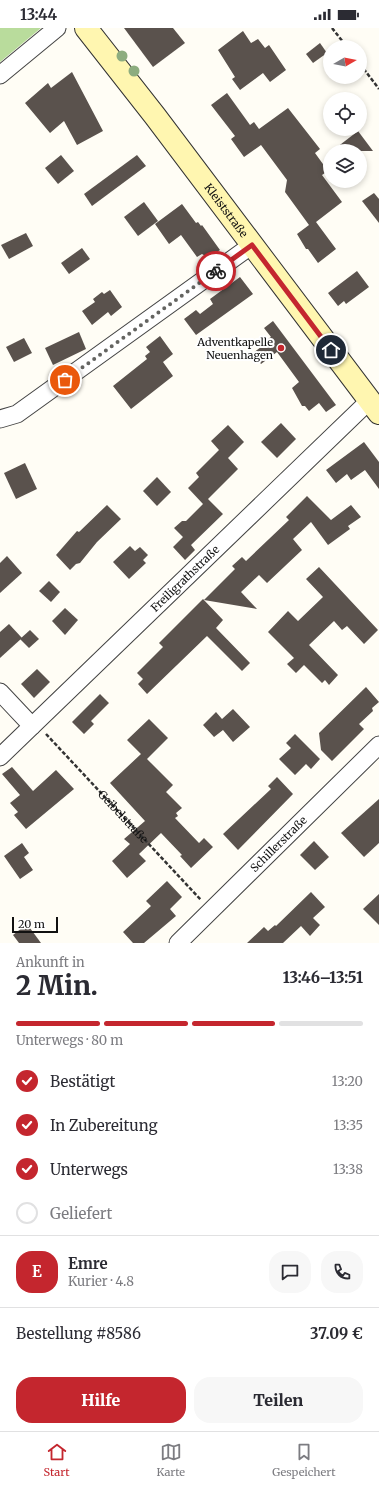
<!DOCTYPE html>
<html lang="de">
<meta charset="utf-8">
<style>
:root{--surface:#fff;--page:#f7f7f7;--text:#2b2b33;--muted:#7c7c81;--line:#e1e1e2;--accent:#c4262e}
body{margin:0;font-family:Merriweather,serif;background:var(--page);color:var(--text);height:100vh;display:flex;flex-direction:column;font-size:15px;white-space:nowrap}
*{box-sizing:border-box;margin:0}
p{font-size:13px;color:var(--muted)}
.icon{flex:none;width:22px;height:22px;fill:none;stroke:currentColor;stroke-width:2;stroke-linecap:round;stroke-linejoin:round}
.map{position:relative;height:915px;overflow:hidden}
.side{display:flex;flex-direction:column;background:var(--surface);flex:1}
.side>*{flex:none}
.needle{width:26px;rotate:81deg}
.buttons{position:absolute;left:323px;top:12px;display:grid;gap:8px}
.buttons a{display:grid;place-items:center;width:44px;height:44px;border-radius:50%;background:var(--surface);box-shadow:0 2px 6px #0003;font-size:20px}
.scale{position:absolute;left:12px;bottom:10px;width:46px;box-sizing:border-box;padding-left:4px;border:2px solid #111;border-top:0;font-size:11px;line-height:14px;white-space:nowrap;color:#111;-webkit-text-stroke:3px #fff;paint-order:stroke}
.pin{position:absolute;display:grid;place-items:center;width:34px;height:34px;color:#fff;margin:-17px;border:2px solid #fff;border-radius:50%;box-shadow:0 1px 4px #0007}
.courier{position:absolute;display:grid;place-items:center;width:40px;height:40px;margin:-20px;border:3px solid #c4262e;border-radius:50%;background:#fff;color:#222;box-shadow:0 1px 5px #0007}
.headline em{font-style:normal;font-weight:800}
.headline div{display:flex;flex-direction:column-reverse}
.headline{display:flex;align-items:center;justify-content:space-between;height:68px;padding:0 16px}
h1{font-size:26px;font-weight:800;line-height:30px}
.bar{display:grid;grid-template-columns:repeat(4,1fr);gap:6px 4px;align-content:center;height:48px;padding:0 16px}
.bar i{height:5px;border-radius:3px;background:var(--line)}
.bar .selected{background:var(--accent)}
.bar p{grid-column:span 4}
.line{display:flex;align-items:center;gap:10px;padding:0 16px;border-top:1px solid var(--line)}
.line div{flex:1}
.round{display:grid;place-items:center;flex:none;width:42px;height:42px;border-radius:16px;background:var(--page)}
ol{padding:0 16px;list-style:none}
li{display:flex;align-items:center;gap:12px;height:44px}
li p{margin-inline-start:auto}
li .icon{padding:4px;border-radius:50%;background:var(--accent);color:#fff;stroke-width:4}
li:last-child{color:var(--muted)}
li i{width:22px;height:22px;border:2px solid var(--line);border-radius:50%}
.action{display:flex;gap:8px;margin-top:auto;padding:8px 16px}
.action a{flex:1;height:46px;border-radius:16px;background:var(--accent);color:#fff;font-size:16px;font-weight:800;line-height:46px;text-align:center}
.action a+a{background:var(--page);color:var(--text)}
.status{display:flex;justify-content:space-between;align-items:center;height:28px;padding:0 20px;background:var(--surface);direction:ltr}
.status svg{height:11px;fill:currentColor}
.tabs{display:flex;justify-content:space-around;align-items:center;height:56px;border-top:1px solid var(--line);background:var(--surface);font-size:11px;color:var(--muted)}
.tabs a{display:grid;justify-items:center;gap:2px}
.tabs .selected{color:var(--accent)}
.map>svg:first-child{display:block}
</style>
<div class="status"><b>13:44</b><svg viewBox="0 0 49 12"><path d="M0 12V9h3v3zM5 12V6h3v6zM10 12V3h3v9zM15 12V0h3v12zM26 1h20v11H26zM47 4h2v5h-2z"/></svg></div>
<div class="map">
<svg width="379" height="915" viewBox="0 0 379 915">
<rect width="100%" height="100%" fill="#fffdf5"/>
<polygon fill="#b9dc9c" points="0,0 41,0 0,34"/>
<g fill="#5a524d">
<polygon points="124,0 173,0 185,15 153,39"/>
<polygon points="243,3 251,15 258,11 265,20 269,17 286,42 270,54 263,45 240,62 232,51 235,49 218,22"/>
<polygon points="320,15 327,25 313,35 306,26"/>
<polygon points="72,44 103,103 77,117 64,93 50,105 25,75 48,55 51,60"/>
<polygon points="227,65 250,97 254,94 259,101 288,80 320,121 315,125 328,143 322,147 342,174 316,194 336,221 318,235 308,221 306,221 297,206 309,197 285,164 287,152 261,117 244,129 231,111 235,108 211,77"/>
<polygon points="358,103 373,123 332,123"/>
<polygon points="61,127 74,143 58,156 45,140"/>
<polygon points="137,127 146,138 92,178 84,166"/>
<polygon points="374,165 379,171 379,195 362,173"/>
<polygon points="144,174 158,193 138,208 124,189"/>
<polygon points="182,176 196,195 198,194 201,198 202,197 220,222 209,230 202,226 197,229 181,207 169,216 155,196"/>
<polygon points="26,205 33,218 9,231 1,217"/>
<polygon points="82,220 90,231 69,246 61,235"/>
<polygon points="357,243 369,259 346,276 344,273 338,278 328,265"/>
<polygon points="240,249 253,266 196,307 184,291 196,282 200,286 213,276 210,271"/>
<polygon points="110,262 122,279 111,288 108,284 92,297 82,283 95,274 93,271 102,264 104,266"/>
<polygon points="273,293 336,377 326,384 319,375 309,383 305,378 302,378 292,360 299,354 277,324 261,336 253,325 269,313 268,311 271,309 264,300"/>
<polygon points="79,304 86,321 53,337 45,320"/>
<polygon points="160,308 173,326 163,334 173,348 131,381 113,358 147,331 145,328 150,324 146,319"/>
<polygon points="24,310 32,325 14,334 6,319"/>
<polygon points="281,395 296,411 277,430 261,414"/>
<polygon points="228,397 244,414 228,430 238,441 208,471 223,486 191,517 195,522 185,532 173,519 183,509 174,500 182,493 186,493 203,476 188,460 199,449 196,445 219,422 211,413"/>
<polygon points="364,414 379,434 379,461 365,442 351,452 347,446 336,455 326,442"/>
<polygon points="25,435 37,461 16,471 4,445"/>
<polygon points="157,449 171,464 157,478 143,463"/>
<polygon points="307,468 331,492 351,477 361,489 348,498 350,501 328,517 311,494 293,511 302,522 267,555 259,547 241,564 257,581 204,572 235,541 232,538 242,529 246,533 289,492 286,489"/>
<polygon points="107,477 121,491 97,514 80,535 76,536 70,542 56,527 77,503 79,504"/>
<polygon points="130,518 135,523 140,519 148,527 143,532 146,535 129,551 113,534"/>
<polygon points="7,528 22,545 0,565 0,535"/>
<polygon points="319,539 378,602 364,616 347,598 342,602 334,593 309,617 338,647 329,657 325,652 322,655 304,637 296,645 287,636 294,630 268,604 288,583 298,593 323,569 306,551"/>
<polygon points="49,553 60,564 51,574 39,563"/>
<polygon points="203,571 223,592 216,600 250,635 242,643 207,608 147,666 138,656 143,651 137,645 163,619 159,615"/>
<polygon points="65,580 78,592 65,607 52,593"/>
<polygon points="9,596 22,610 0,630 0,604"/>
<polygon points="30,602 39,611 29,620 20,611"/>
<polygon points="37,641 50,654 34,670 21,656"/>
<polygon points="366,659 379,674 372,680 373,683 359,696 364,701 332,733 321,722 319,705"/>
<polygon points="100,666 109,675 91,693 94,696 84,706 72,694"/>
<polygon points="233,681 250,699 233,714 223,702 214,709 203,697 216,684 222,691"/>
<polygon points="149,691 168,710 147,731 173,757 166,764 182,780 176,785 178,788 175,790 199,815 204,810 213,819 191,840 180,828 182,827 161,805 139,826 146,833 127,850 112,833 130,816 124,811 145,793 110,755 141,726 127,712"/>
<polygon points="295,706 320,731 311,741 306,736 295,747 279,731 291,720 286,715"/>
<polygon points="12,739 33,763 56,742 74,761 26,801 14,787 18,784 10,775 20,767 2,746"/>
<polygon points="277,749 293,766 238,822 223,806 271,761 268,758"/>
<polygon points="379,771 379,815 364,829 341,805"/>
<polygon points="314,813 329,829 315,842 300,827"/>
<polygon points="22,815 29,825 24,829 33,842 20,851 4,828"/>
<polygon points="167,853 182,869 170,881 176,888 144,915 133,915 123,904 151,878 146,873"/>
<polygon points="311,864 325,879 313,890 320,897 310,908 301,898 283,915 247,915 264,899 268,903 275,897 276,898"/>
<polygon points="379,866 379,897 363,881"/>
<polygon points="27,896 41,915 19,915 13,907"/>
</g>
<g fill="none" stroke-linecap="round" stroke-linejoin="round">
<defs>
<g id="street">
<polyline points="0,47 57,0"/>
<polyline points="0,391 17,386 252,217"/>
<polyline points="0,664 32,698"/>
<path id="s2" d="M0,729L370,372"/>
<path id="s3" d="M178,915L379,717"/>
</g>
<g id="secondary">
<path id="s4" d="M86,0L155,88L379,385"/>
</g>
</defs>
<use href="#street" stroke="#444" stroke-width="19"/>
<use href="#secondary" stroke="#333" stroke-width="24"/>
<g stroke="#333" stroke-width="2.5" stroke-dasharray="4 2" stroke-linecap="butt">
<polyline points="332,0 347,19"/>
<polyline points="360,36 379,61"/>
<path id="s1" d="M46,706L201,872"/>
</g>
<use href="#street" stroke="#fff" stroke-width="17"/>
<use href="#secondary" stroke="#fff6b0" stroke-width="22"/>
</g>
<g fill="#8dad7f">
<circle cx="122" cy="28" r="5.5"/>
<circle cx="134" cy="43" r="5.5"/>
</g>
<g fill="none" stroke-linecap="round" stroke-linejoin="round">
<polyline stroke="#646461" stroke-width="4" stroke-dasharray="0 7.2" points="65,352 216,243"/>
<polyline stroke="#c4262e" stroke-width="5" points="216,243 252,217 331,322"/>
</g>
<circle fill="#c4262e" stroke="#fff" stroke-width="1.5" cx="281" cy="320" r="4"/>
<g text-anchor="middle" stroke-width="4" stroke-linejoin="round" paint-order="stroke">
<g font-size="11" fill="#111" stroke="#fff">
<text dy="4" stroke="none"><textPath href="#s4" startOffset="230">Kleiststraße</textPath></text>
<text dy="4" stroke="none"><textPath href="#s2" startOffset="257">Freiligrathstraße</textPath></text>
<text dy="4" stroke="none"><textPath href="#s1" startOffset="113">Geibelstraße</textPath></text>
<text dy="4" stroke="none"><textPath href="#s3" startOffset="141">Schillerstraße</textPath></text>
</g>
<g font-size="11" fill="#111" stroke="#fff" text-anchor="end">
<text x="273" y="318">Adventkapelle<tspan x="273" dy="13">Neuenhagen</tspan></text>
</g>
</g>
</svg>
<div class="buttons">
<a><svg class="needle" viewBox="-14 -14 28 28"><path d="M0-13l5 13h-10z" fill="#e53935"/><path d="M0 13l5-13h-10z" fill="#7c7c81"/></svg></a>
<a><svg class="icon" aria-label="locate" viewBox="0 0 24 24"><circle cx="12" cy="12" r="6"/><path d="M12 2v4M12 18v4M2 12h4M18 12h4"/></svg></a>
<a><svg class="icon" aria-label="layers" viewBox="0 0 24 24"><path d="M12 4l9 5-9 5-9-5zM3 14l9 5 9-5"/></svg></a>
</div>
<div class="scale">20 m</div>
<div class="pin" style="left:65px;top:352px;background:#ea580c"><svg class="icon" aria-label="bag" viewBox="0 0 24 24"><path d="M5 8h14l-1 12H6zM9 8a3 3 0 0 1 6 0"/></svg></div>
<div class="pin" style="left:331px;top:322px;background:#1f2937"><svg class="icon" aria-label="home" viewBox="0 0 24 24"><path d="M3 11l9-7 9 7M6 9v11h12V9"/></svg></div>
<div class="courier" style="left:216px;top:243px"><svg class="icon" aria-label="bike" viewBox="0 0 24 24"><circle cx="6" cy="16" r="4"/><circle cx="18" cy="16" r="4"/><path d="M6 16l4-8h5l3 8M10 8l3 8H6M13 5h3"/></svg></div>
</div>
<section class="side">
<div class="headline"><div><h1>2 Min.</h1><p>Ankunft in</p></div><em>13:46–13:51</em></div>
<div class="bar"><i class="selected"></i><i class="selected"></i><i class="selected"></i><i></i><p>Unterwegs · 80 m</p></div>
<ol>
<li><svg class="icon" aria-label="check" viewBox="0 0 24 24"><path d="M5 12l5 5 9-10"/></svg>Bestätigt<p>13:20</p></li>
<li><svg class="icon" aria-label="check" viewBox="0 0 24 24"><path d="M5 12l5 5 9-10"/></svg>In Zubereitung<p>13:35</p></li>
<li><svg class="icon" aria-label="check" viewBox="0 0 24 24"><path d="M5 12l5 5 9-10"/></svg>Unterwegs<p>13:38</p></li>
<li><i></i>Geliefert</li>
</ol>
<div class="line" style="height:72px"><b class="round" style="background:var(--accent);color:#fff">E</b><div><b>Emre</b><p>Kurier · 4.8</p></div><a class="round"><svg class="icon" aria-label="chat" viewBox="0 0 24 24"><path d="M4 5h16v11H9l-5 4z"/></svg></a><a class="round"><svg class="icon" aria-label="phone" viewBox="0 0 24 24"><path d="M5 4h4l2 5-3 2q2 4 5 5l2-3 5 2v4C11 20 4 13 5 4z"/></svg></a></div>
<div class="line" style="height:52px"><div>Bestellung #8586</div><b>37.09 €</b></div>
<div class="action"><a>Hilfe</a><a>Teilen</a></div>
</section>
<nav class="tabs">
<a class="selected"><svg class="icon" aria-label="home" viewBox="0 0 24 24"><path d="M3 11l9-7 9 7M6 9v11h12V9"/></svg>Start</a>
<a><svg class="icon" aria-label="map" viewBox="0 0 24 24"><path d="M3 6l6-2 6 2 6-2v14l-6 2-6-2-6 2zM9 4v14M15 6v14"/></svg>Karte</a>
<a><svg class="icon" aria-label="saved" viewBox="0 0 24 24"><path d="M7 4h10v16l-5-4-5 4z"/></svg>Gespeichert</a>
</nav>
